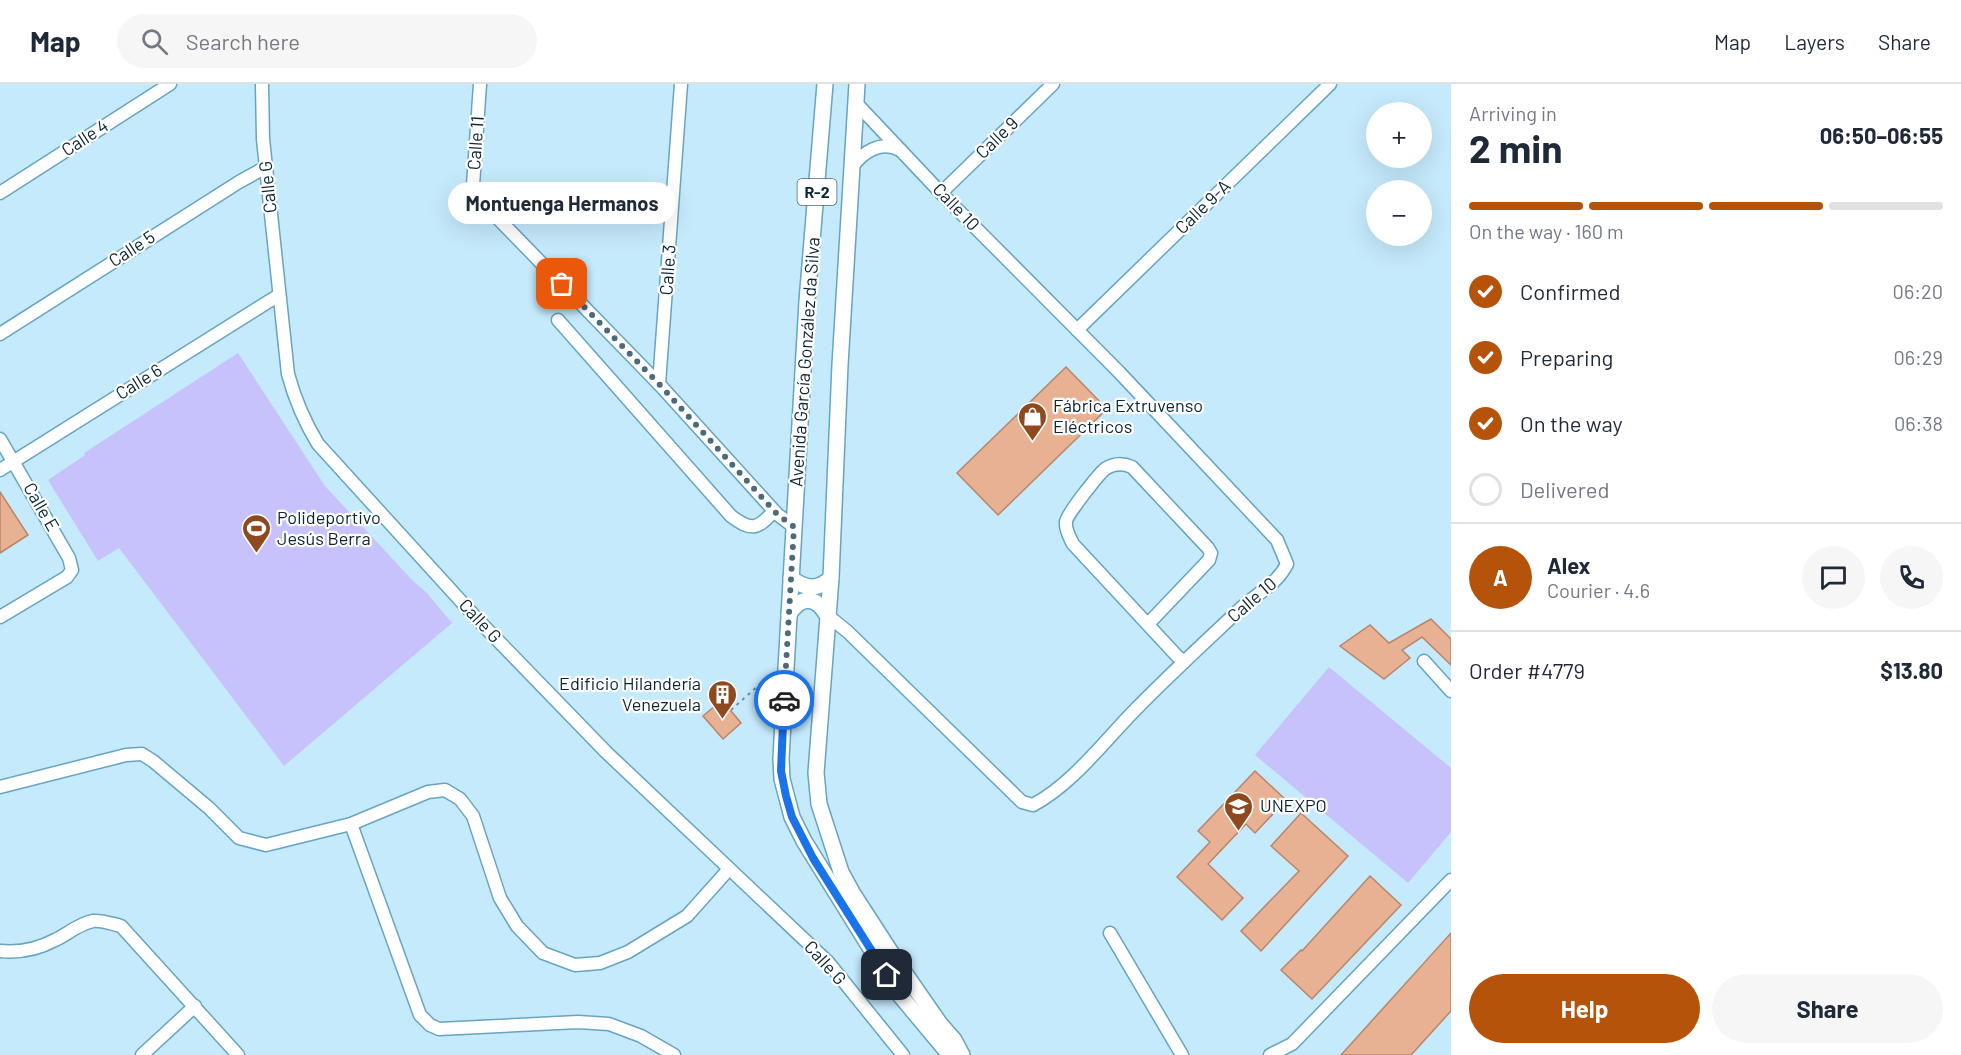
<!DOCTYPE html>
<meta charset="utf-8">
<style>
:root{--surface:#fff;--page:#f6f6f7;--text:#1f2937;--muted:#747a83;--line:#e0e1e3;--accent:#b45309}
body{margin:0;font-family:Barlow,sans-serif;background:var(--page);color:var(--text);height:100vh;display:flex;flex-direction:column;font-size:22px;white-space:nowrap}
*{box-sizing:border-box;margin:0}
p{font-size:20px;color:var(--muted)}
.icon{flex:none;width:33px;height:33px;fill:none;stroke:currentColor;stroke-width:2;stroke-linecap:round;stroke-linejoin:round}
.map{position:relative;flex:1;overflow:hidden}
.drawer{display:flex;flex-direction:column;background:var(--surface);width:510px}
.drawer>*{flex:none}
.controls{position:absolute;left:1366px;top:18px;display:grid;gap:12px}
.controls a{display:grid;place-items:center;width:66px;height:66px;border-radius:50%;background:var(--surface);box-shadow:0 6px 24px #0002;font-size:30px}
.pin{position:absolute;display:grid;place-items:center;width:51px;height:51px;color:#fff;margin:-26px;border-radius:12px;box-shadow:0 3px 9px #0006}
.courier{position:absolute;display:grid;place-items:center;width:60px;height:60px;margin:-30px;border:4px solid #1a73e8;border-radius:50%;background:#fff;color:#222;box-shadow:0 2px 8px #0007}
.bubble{position:absolute;height:42px;border-radius:21px;background:var(--surface);box-shadow:0 6px 24px #0002;font-size:20px;font-weight:700;line-height:42px;text-align:center}
.head em{font-style:normal;font-weight:700}
.head div{display:flex;flex-direction:column-reverse}
.head{display:flex;align-items:center;justify-content:space-between;height:102px;padding:0 18px}
h1{font-size:39px;font-weight:700;line-height:45px}
.bar{display:grid;grid-template-columns:repeat(4,1fr);gap:9px 6px;align-content:center;height:72px;padding:0 18px}
.bar i{height:8px;border-radius:4px;background:var(--line)}
.bar .active{background:var(--accent)}
.bar p{grid-column:span 4}
.line{display:flex;align-items:center;gap:15px;padding:0 18px;border-top:2px solid var(--line)}
.line div{flex:1}
.round{display:grid;place-items:center;flex:none;width:63px;height:63px;border-radius:32px;background:var(--page)}
ol{padding:0 18px;list-style:none}
li{display:flex;align-items:center;gap:18px;height:66px}
li p{margin-inline-start:auto}
li .icon{padding:6px;border-radius:50%;background:var(--accent);color:#fff;stroke-width:4}
li:last-child{color:var(--muted)}
li i{width:33px;height:33px;border:3px solid var(--line);border-radius:50%}
.action{display:flex;gap:12px;margin-top:auto;padding:12px 18px}
.action a{flex:1;height:69px;border-radius:36px;background:var(--accent);color:#fff;font-size:24px;font-weight:700;line-height:69px;text-align:center}
.action a+a{background:var(--page);color:var(--text)}
header{display:flex;align-items:center;gap:36px;box-sizing:border-box;height:84px;padding:0 30px;background:var(--surface);border-bottom:2px solid var(--line)}
header strong{font-size:28px}
nav{display:flex;gap:33px;margin-inline-start:auto;font-size:21px}
.search{width:420px;height:54px;background:var(--page);display:flex;align-items:center;gap:15px;box-sizing:border-box;padding:0 21px;border-radius:33px;color:var(--muted);font-size:22px}
main{display:flex;flex:1;min-height:0}
.map>svg:first-child{display:block}
</style>
<header>
<strong>Map</strong>
<div class="search"><svg class="icon" aria-label="search" viewBox="0 0 24 24"><circle cx="10" cy="10" r="6"/><path d="M15 15l6 6"/></svg>Search here</div>
<nav><a>Map</a><a>Layers</a><a>Share</a></nav>
</header>
<main>
<div class="map">
<svg width="1451" height="971" viewBox="0 0 1451 971">
<rect width="100%" height="100%" fill="#c5eafc"/>
<g fill="#c8c2fc">
<polygon points="238,269 325,402 413,497 426,508 452,539 284,682 119,464 98,477 48,396 85,371 84,369"/>
<polygon points="1329,583 1451,684 1451,748 1408,799 1255,671"/>
</g>
<g fill="#e8b194" stroke="#b98568" stroke-width="1.5">
<polygon points="1066,283 1107,325 998,431 957,389"/>
<polygon points="0,408 28,451 0,469"/>
<polygon points="1431,535 1451,555 1451,581 1422,553 1402,566 1410,574 1384,595 1340,562 1370,541 1389,559"/>
<polygon points="722,616 741,639 723,655 703,632"/>
<polygon points="1255,687 1286,716 1255,749 1246,740 1208,780 1243,814 1222,836 1177,793 1210,758 1198,747"/>
<polygon points="1301,729 1348,772 1261,867 1241,847 1299,787 1271,762"/>
<polygon points="1370,792 1401,821 1312,915 1281,886 1301,866 1302,867"/>
<polygon points="1451,849 1451,927 1411,971 1341,971"/>
</g>
<g fill="none" stroke-linecap="round" stroke-linejoin="round">
<defs>
<g id="minor">
<path d="M262,0L263,55L288,290C295,316 304,337 318,360L479,537L606,668L828,878L903,971"/>
<polyline points="480,0 473,101 480,116 659,300 777,430 794,443"/>
<path d="M852,83C863,68 881,56 900,66"/>
<polyline points="0,109 170,0"/>
<polyline points="941,109 1053,0"/>
<path d="M558,236L731,432C751,447 757,446 774,427"/>
<polyline points="1077,246 1330,0"/>
<polyline points="0,250 239,98 266,83"/>
<polyline points="659,300 681,0"/>
<polyline points="0,355 69,474 72,486 67,493 0,533"/>
<polyline points="0,386 279,211"/>
<path d="M827,531L848,548L1022,718L1033,721C1071,701 1103,659 1133,628C1167,593 1203,560 1238,527C1254,511 1277,501 1287,480L1277,456L1119,288L941,109L856,19"/>
<path d="M1148,540L1209,476L1211,469L1208,464L1132,383C1123,379 1114,379 1105,385C1099,390 1066,431 1066,438C1065,446 1070,454 1073,460L1177,572L1184,578"/>
<polyline points="1424,577 1451,607"/>
<polyline points="0,703 126,671 142,670 153,677 209,724 239,754 266,761 351,740 428,708 445,706 460,715 473,732 500,814 517,842 543,869 575,881 600,879 628,868 687,832 729,785"/>
<polyline points="351,740 420,931 430,941 439,945 578,938 609,940 641,952 674,971"/>
<polyline points="1110,849 1182,971"/>
<path d="M0,867C19,869 38,865 55,856C68,850 78,840 93,837C102,836 112,840 121,842L238,971"/>
<polyline points="142,971 195,922"/>
<polyline points="1270,971 1292,960 1451,796"/>
</g>
<g id="major">
<polyline points="825,0 807,217 783,637 781,675 782,695 792,733 804,757 899,910 944,964 953,971"/>
<polyline points="857,0 840,281 831,494 816,689 819,720 841,788 853,810 899,881 940,940 954,956 962,971"/>
<path d="M791,494C805,505 817,507 831,494"/>
<path d="M789,530C801,512 815,511 827,531"/>
</g>
</defs>
<use href="#minor" stroke="#67a4c1" stroke-width="15"/>
<use href="#major" stroke="#67a4c1" stroke-width="18"/>
<polyline stroke="#7090a0" stroke-width="2" stroke-dasharray="3 4.5" stroke-linecap="butt" points="731,626 771,590"/>
<use href="#minor" stroke="#fff" stroke-width="12"/>
<use href="#major" stroke="#fff" stroke-width="15"/>
</g>
<g fill="none" stroke-linecap="round" stroke-linejoin="round">
<polyline stroke="#4c6a78" stroke-width="6" stroke-dasharray="0 10.8" points="562,200 659,300 777,430 794,443 784,616"/>
<polyline stroke="#1a73e8" stroke-width="8" points="784,616 781,687 786,712 792,733 813,774 887,891"/>
</g>
<defs>
<symbol id="shop-pin" viewBox="-11 -11 22 30"><path d="M0 17L-7.5 6A9.5 9.5 0 1 1 7.5 6Z" fill="#8e491e" stroke="#fff"/><path d="M-5-2.5h2.3a2.7 3.5 0 0 1 5.4 0H5L5.5 6h-11ZM-1.5-2.5h3a1.5 2.3 0 0 0-3 0Z" fill="#fff"/></symbol>
<symbol id="stadium-pin" viewBox="-11 -11 22 30"><path d="M0 17L-7.5 6A9.5 9.5 0 1 1 7.5 6Z" fill="#8e491e" stroke="#fff"/><path d="M0-5a6.5 5 0 1 0 0 10a6.5 5 0 1 0 0-10ZM-3.5-1.8h7v3.6h-7Z" fill="#fff"/></symbol>
<symbol id="building-pin" viewBox="-11 -11 22 30"><path d="M0 17L-7.5 6A9.5 9.5 0 1 1 7.5 6Z" fill="#8e491e" stroke="#fff"/><path d="M-4-6H4V6H1V3H-1V6H-4ZM-2.5-4.3h1.7v1.8h-1.7ZM.8-4.3h1.7v1.8H.8ZM-2.5-1h1.7V.8h-1.7ZM.8-1h1.7V.8H.8Z" fill="#fff"/></symbol>
<symbol id="university-pin" viewBox="-11 -11 22 30"><path d="M0 17L-7.5 6A9.5 9.5 0 1 1 7.5 6Z" fill="#8e491e" stroke="#fff"/><path d="M0-5L7-2L0 1L-7-2ZM-4 1L0 2.5L4 1V4Q0 6-4 4Z" fill="#fff"/></symbol>
</defs>
<g fill-rule="evenodd">
<use href="#shop-pin" x="1016" y="316" width="33" height="45"/>
<use href="#stadium-pin" x="240" y="428" width="33" height="45"/>
<use href="#building-pin" x="706" y="594" width="33" height="45"/>
<use href="#university-pin" x="1222" y="706" width="33" height="45"/>
</g>
<g text-anchor="middle" stroke-width="4.5" stroke-linejoin="round" paint-order="stroke">
<rect fill="#fff" stroke="#54666f" stroke-width="1.5" x="797.5" y="95" width="39" height="26" rx="4.5"/>
<g font-size="16" font-weight="bold" fill="#0b2531">
<text x="817" y="114">R-2</text>
</g>
<g font-size="18" fill="#0b2531" stroke="#fff">
<text transform="translate(85 54) rotate(-33)" y="6">Calle 4</text>
<text transform="translate(997 54) rotate(-44)" y="6">Calle 9</text>
<text transform="translate(476 59) rotate(-86)" y="6">Calle 11</text>
<text transform="translate(268 103) rotate(-96)" y="6">Calle G</text>
<text transform="translate(956 123) rotate(46)" y="6">Calle 10</text>
<text transform="translate(1203 123) rotate(-44)" y="6">Calle 9-A</text>
<text transform="translate(132 165) rotate(-33)" y="6">Calle 5</text>
<text transform="translate(668 186) rotate(-86)" y="6">Calle 3</text>
<text transform="translate(805 278) rotate(-86)" y="6">Avenida García González da Silva</text>
<text transform="translate(139 298) rotate(-32)" y="6">Calle 6</text>
<text transform="translate(41 423) rotate(60)" y="6">Calle E</text>
<text transform="translate(1252 516) rotate(-41)" y="6">Calle 10</text>
<text transform="translate(480 537) rotate(47)" y="6">Calle G</text>
<text transform="translate(825 879) rotate(48)" y="6">Calle G</text>
</g>
<g font-size="18" fill="#0b2531" stroke="#fff" text-anchor="start">
<text x="1053" y="328">Fábrica Extruvenso<tspan x="1053" dy="21">Eléctricos</tspan></text>
<text x="277" y="440">Polideportivo<tspan x="277" dy="21">Jesús Berra</tspan></text>
<text x="701" y="606" text-anchor="end">Edificio Hilandería<tspan x="701" dy="21">Venezuela</tspan></text>
<text x="1260" y="728">UNEXPO</text>
</g>
</g>
</svg>
<div class="controls">
<a>+</a>
<a>−</a>
</div>
<div class="pin" style="left:562px;top:200px;background:#ea580c"><svg class="icon" aria-label="bag" viewBox="0 0 24 24"><path d="M5 8h14l-1 12H6zM9 8a3 3 0 0 1 6 0"/></svg></div>
<div class="pin" style="left:887px;top:891px;background:#1f2937"><svg class="icon" aria-label="home" viewBox="0 0 24 24"><path d="M3 11l9-7 9 7M6 9v11h12V9"/></svg></div>
<div class="courier" style="left:784px;top:616px"><svg class="icon" aria-label="car" viewBox="0 0 24 24"><path d="M5 17H2v-5l4-1 3-4h7l3 4 3 1v5h-3M9 17h6M6 11h13"/><circle cx="7" cy="17" r="2"/><circle cx="17" cy="17" r="2"/></svg></div>
<div class="bubble" style="left:448px;top:98px;width:228px">Montuenga Hermanos</div>
</div>
<section class="drawer">
<div class="head"><div><h1>2 min</h1><p>Arriving in</p></div><em>06:50–06:55</em></div>
<div class="bar"><i class="active"></i><i class="active"></i><i class="active"></i><i></i><p>On the way · 160 m</p></div>
<ol>
<li><svg class="icon" aria-label="check" viewBox="0 0 24 24"><path d="M5 12l5 5 9-10"/></svg>Confirmed<p>06:20</p></li>
<li><svg class="icon" aria-label="check" viewBox="0 0 24 24"><path d="M5 12l5 5 9-10"/></svg>Preparing<p>06:29</p></li>
<li><svg class="icon" aria-label="check" viewBox="0 0 24 24"><path d="M5 12l5 5 9-10"/></svg>On the way<p>06:38</p></li>
<li><i></i>Delivered</li>
</ol>
<div class="line" style="height:108px"><b class="round" style="background:var(--accent);color:#fff">A</b><div><b>Alex</b><p>Courier · 4.6</p></div><a class="round"><svg class="icon" aria-label="chat" viewBox="0 0 24 24"><path d="M4 5h16v11H9l-5 4z"/></svg></a><a class="round"><svg class="icon" aria-label="phone" viewBox="0 0 24 24"><path d="M5 4h4l2 5-3 2q2 4 5 5l2-3 5 2v4C11 20 4 13 5 4z"/></svg></a></div>
<div class="line" style="height:78px"><div>Order #4779</div><b>$13.80</b></div>
<div class="action"><a>Help</a><a>Share</a></div>
</section>
</main>
